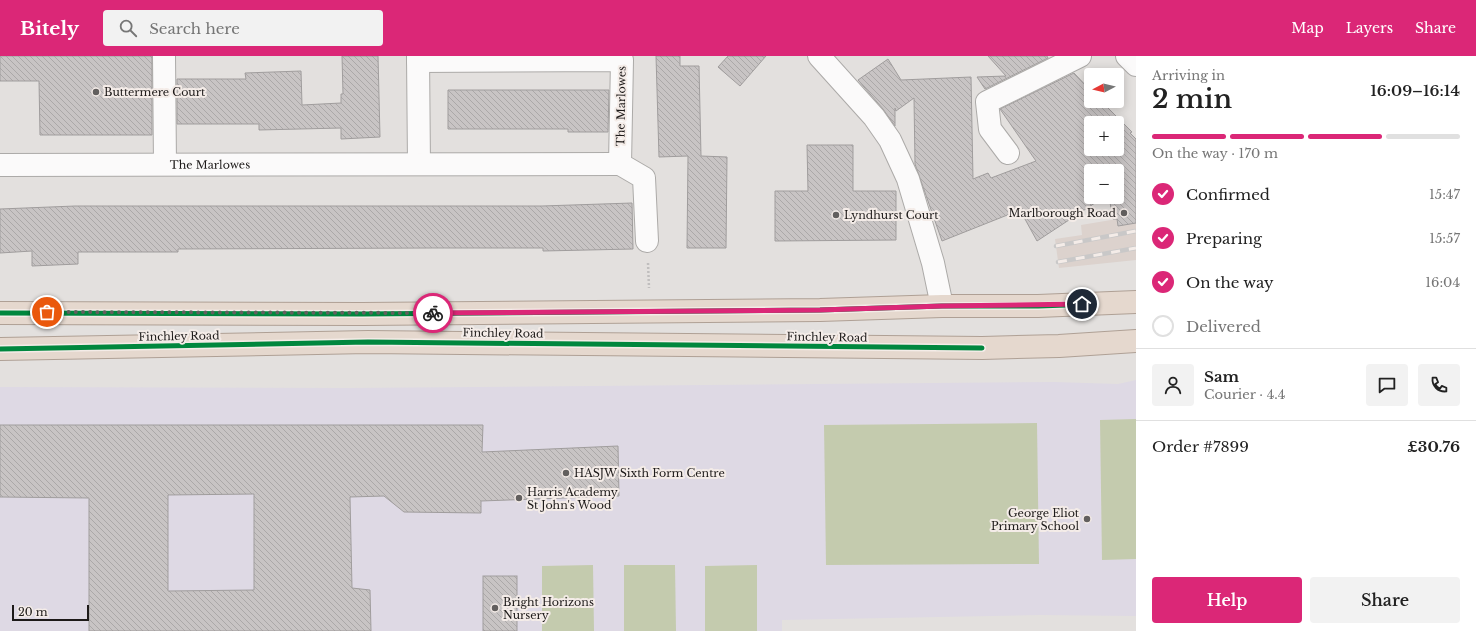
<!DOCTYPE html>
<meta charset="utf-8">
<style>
:root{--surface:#fff;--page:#f2f2f2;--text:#222;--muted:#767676;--line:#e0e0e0;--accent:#db2777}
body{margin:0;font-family:"Libre Baskerville",serif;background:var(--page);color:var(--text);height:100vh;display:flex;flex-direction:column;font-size:15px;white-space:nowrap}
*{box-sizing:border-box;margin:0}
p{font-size:13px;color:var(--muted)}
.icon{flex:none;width:22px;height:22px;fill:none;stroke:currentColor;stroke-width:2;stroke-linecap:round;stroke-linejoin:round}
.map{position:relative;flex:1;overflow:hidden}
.side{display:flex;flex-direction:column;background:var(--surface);width:340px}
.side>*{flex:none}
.needle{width:26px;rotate:263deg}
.tools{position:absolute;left:1084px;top:12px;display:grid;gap:8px}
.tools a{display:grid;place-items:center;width:40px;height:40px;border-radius:4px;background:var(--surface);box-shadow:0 2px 10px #0003;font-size:20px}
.scale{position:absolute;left:12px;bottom:10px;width:77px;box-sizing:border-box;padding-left:4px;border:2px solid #1d1a19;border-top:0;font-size:11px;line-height:14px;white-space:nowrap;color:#1d1a19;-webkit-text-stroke:3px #f4ece8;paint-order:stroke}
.pin{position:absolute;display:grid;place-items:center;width:34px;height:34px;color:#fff;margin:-17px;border:2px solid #fff;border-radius:50%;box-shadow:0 1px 4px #0007}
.courier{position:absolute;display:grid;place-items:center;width:40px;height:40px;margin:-20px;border:3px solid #db2777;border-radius:50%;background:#fff;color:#222;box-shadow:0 1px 5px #0007}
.head em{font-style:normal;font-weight:600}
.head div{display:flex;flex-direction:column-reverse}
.head{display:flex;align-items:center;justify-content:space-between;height:68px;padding:0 16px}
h1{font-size:26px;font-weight:600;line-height:30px}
.bar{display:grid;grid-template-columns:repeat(4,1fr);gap:6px 4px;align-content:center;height:48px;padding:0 16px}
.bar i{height:5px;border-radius:3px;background:var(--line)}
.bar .active{background:var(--accent)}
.bar p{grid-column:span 4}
.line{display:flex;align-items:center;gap:10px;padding:0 16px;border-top:1px solid var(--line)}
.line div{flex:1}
.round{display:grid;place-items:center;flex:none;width:42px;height:42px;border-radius:4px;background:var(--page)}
ol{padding:0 16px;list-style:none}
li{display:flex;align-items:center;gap:12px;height:44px}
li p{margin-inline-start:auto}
li .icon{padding:4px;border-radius:50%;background:var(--accent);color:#fff;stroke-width:4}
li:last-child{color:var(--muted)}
li i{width:22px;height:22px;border:2px solid var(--line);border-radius:50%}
.button{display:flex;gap:8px;margin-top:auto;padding:8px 16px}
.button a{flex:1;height:46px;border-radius:4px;background:var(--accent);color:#fff;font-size:16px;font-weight:600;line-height:46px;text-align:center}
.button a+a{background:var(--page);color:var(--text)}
header{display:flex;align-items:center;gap:24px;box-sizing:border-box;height:56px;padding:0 20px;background:var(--accent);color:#fff}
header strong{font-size:19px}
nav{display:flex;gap:22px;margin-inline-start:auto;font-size:14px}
.search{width:280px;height:36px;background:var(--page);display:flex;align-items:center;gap:10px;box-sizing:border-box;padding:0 14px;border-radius:4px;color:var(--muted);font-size:15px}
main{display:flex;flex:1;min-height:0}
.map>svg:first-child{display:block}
</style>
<header>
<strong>Bitely</strong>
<div class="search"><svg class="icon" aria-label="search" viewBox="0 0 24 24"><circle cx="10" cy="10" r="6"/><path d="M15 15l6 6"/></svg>Search here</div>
<nav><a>Map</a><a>Layers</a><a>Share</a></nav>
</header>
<main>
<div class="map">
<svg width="1136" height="575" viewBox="0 0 1136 575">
<defs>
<pattern id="building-back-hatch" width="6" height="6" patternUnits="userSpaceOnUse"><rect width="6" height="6" fill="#c8c4c4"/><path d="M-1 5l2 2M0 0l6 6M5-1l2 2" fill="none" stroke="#aba8a8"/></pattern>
</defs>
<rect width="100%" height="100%" fill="#e3e0de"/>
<polygon fill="#dcd2cd" points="1117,163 1136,167 1136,204 1059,212 1055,183 1082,179 1081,169"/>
<polygon fill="#ded9e4" points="1136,324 1136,560 1040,559 782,564 782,575 0,575 0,331 349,332 1054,326 1118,328"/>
<g fill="#c4cbae">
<polygon points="1136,363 1136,503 1102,504 1100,364"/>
<polygon points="1037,367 1039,508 826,509 824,369"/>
<polygon points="593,509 594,575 542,575 542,510"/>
<polygon points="624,509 675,509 676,575 624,575"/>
<polygon points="757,509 757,575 705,575 705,510"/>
</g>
<g fill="url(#building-back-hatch)" stroke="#a09d9d" fill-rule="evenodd">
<polygon points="0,0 152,0 152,79 40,79 39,25 0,25"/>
<polygon points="342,0 378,0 380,81 341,83 341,72 259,74 259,68 177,68 177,23 246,23 245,17 301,15 302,49 341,47 341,38 343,38"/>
<polygon points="656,0 680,0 680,10 699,10 701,100 727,101 726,192 687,192 688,100 659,101"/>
<polygon points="728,0 766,0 740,30 718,11"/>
<polygon points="988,0 1047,0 1048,2 985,33 977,21 1006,20"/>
<path d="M888,3L901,24L971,21L973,123L988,117L991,122L1036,105L1000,53L1074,17L1091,35V45H1101L1132,76L1130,77L1136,83V167L1118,170L1117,163H1113L1109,141H1117V115H1091V141H1104L1037,185L1020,154L942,185L915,108L914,42L896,55L895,52V70L883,53L858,24ZM1091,67H1117V93H1091Z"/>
<polygon points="448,34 609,34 608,76 568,76 568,73 448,73"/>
<polygon points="807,89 853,89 853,135 896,135 896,184 775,185 775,135 808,135"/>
<polygon points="632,147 633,193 543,195 543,192 432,192 178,193 178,196 78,196 78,208 32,210 32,195 0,197 0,153 75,150 542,150"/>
<path d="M0,369H483L482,396L618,390L619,440L481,445V457L404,456L384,440L350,441L352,532L370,534L371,575H89V442L0,441ZM254,438V534L168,535V439Z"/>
<rect x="483" y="520" width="34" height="55"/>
</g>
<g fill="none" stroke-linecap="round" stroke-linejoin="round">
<defs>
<g id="minor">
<polyline points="164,0 165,108"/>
<polyline points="418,0 419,108"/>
<polyline points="819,0 874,61 890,84 908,123 933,207 942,250"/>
<polyline points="1127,0 1136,9"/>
<polyline points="418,5 622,4 620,108 644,122 647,185"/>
<polyline points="1008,97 990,73 987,46 1080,0"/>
<path id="s1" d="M0,109L620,108"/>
</g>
<g id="highway">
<polyline points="0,257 362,258 820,254 942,250 1038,250 1136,246"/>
<polyline points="0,293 368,286 982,292 1059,290 1136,285"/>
</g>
</defs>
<use href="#minor" stroke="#acaaa8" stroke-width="24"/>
<use href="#highway" stroke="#afa095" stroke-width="24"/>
<polyline stroke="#c0bebe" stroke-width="2.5" stroke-dasharray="2 2" stroke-linecap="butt" points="648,207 649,232"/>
<use href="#minor" stroke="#fbfafa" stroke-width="22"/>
<use href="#highway" stroke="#e5d8ce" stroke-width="22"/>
<defs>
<g id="rail">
<polyline points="1056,190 1136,175"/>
<polyline points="1058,206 1136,192"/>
</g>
</defs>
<use href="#rail" stroke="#c9c8c8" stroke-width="4.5"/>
<use href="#rail" stroke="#f4ece8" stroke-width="3" stroke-dasharray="9" stroke-linecap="butt"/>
<defs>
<g id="cycleway">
<polyline points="0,257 362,258 820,254 942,250 1038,250 1096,248"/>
<polyline points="0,293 368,286 982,292"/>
</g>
</defs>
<use href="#cycleway" stroke="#f4ece8" stroke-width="8"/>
<use href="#cycleway" stroke="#00873e" stroke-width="5"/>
</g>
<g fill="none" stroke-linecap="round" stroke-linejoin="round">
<polyline stroke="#625f5e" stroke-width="4" stroke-dasharray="0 7.2" points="47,256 433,257"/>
<polyline stroke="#db2777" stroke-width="5" points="433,257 820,254 942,250 1082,248"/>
</g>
<g fill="#625f5e" stroke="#f4ece8" stroke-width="1.5">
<circle cx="96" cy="36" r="4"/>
<circle cx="1124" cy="157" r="4"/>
<circle cx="836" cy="159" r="4"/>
<circle cx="566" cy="417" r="4"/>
<circle cx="519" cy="442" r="4"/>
<circle cx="1087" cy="463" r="4"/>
<circle cx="495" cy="552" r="4"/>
</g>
<g text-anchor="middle" stroke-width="4" stroke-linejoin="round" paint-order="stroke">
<g font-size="11" fill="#1d1a19" stroke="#f4ece8" text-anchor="start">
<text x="104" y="40">Buttermere Court</text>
<text x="1116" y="161" text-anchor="end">Marlborough Road</text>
<text x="844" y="163">Lyndhurst Court</text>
<text x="574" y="421">HASJW Sixth Form Centre</text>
<text x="527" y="440">Harris Academy<tspan x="527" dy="13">St John's Wood</tspan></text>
<text x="1079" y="461" text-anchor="end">George Eliot<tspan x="1079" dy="13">Primary School</tspan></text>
<text x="503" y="550">Bright Horizons<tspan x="503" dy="13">Nursery</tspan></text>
</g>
<g font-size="11" fill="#1d1a19" stroke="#f4ece8">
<text transform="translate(621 50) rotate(-89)" y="4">The Marlowes</text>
<text dy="4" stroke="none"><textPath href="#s1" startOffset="210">The Marlowes</textPath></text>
<text transform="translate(503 277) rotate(1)" y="4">Finchley Road</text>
<text transform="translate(179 280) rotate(-1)" y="4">Finchley Road</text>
<text transform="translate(827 281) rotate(1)" y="4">Finchley Road</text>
</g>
</g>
</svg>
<div class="tools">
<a><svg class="needle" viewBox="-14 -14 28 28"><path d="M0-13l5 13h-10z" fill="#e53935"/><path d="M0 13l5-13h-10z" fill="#767676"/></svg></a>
<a>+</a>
<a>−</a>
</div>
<div class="scale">20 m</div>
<div class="pin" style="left:47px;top:256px;background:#ea580c"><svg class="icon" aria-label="bag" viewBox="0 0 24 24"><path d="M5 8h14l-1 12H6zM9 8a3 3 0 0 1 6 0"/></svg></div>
<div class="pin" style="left:1082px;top:248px;background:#1f2937"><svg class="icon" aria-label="home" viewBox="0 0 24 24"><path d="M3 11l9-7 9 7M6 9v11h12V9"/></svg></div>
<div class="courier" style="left:433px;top:257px"><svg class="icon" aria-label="bike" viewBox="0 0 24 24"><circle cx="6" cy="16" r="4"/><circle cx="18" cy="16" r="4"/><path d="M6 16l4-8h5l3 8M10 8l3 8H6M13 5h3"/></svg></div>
</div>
<section class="side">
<div class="head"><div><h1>2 min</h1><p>Arriving in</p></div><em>16:09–16:14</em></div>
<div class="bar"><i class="active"></i><i class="active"></i><i class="active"></i><i></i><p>On the way · 170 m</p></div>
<ol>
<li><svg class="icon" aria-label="check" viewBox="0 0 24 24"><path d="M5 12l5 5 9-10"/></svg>Confirmed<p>15:47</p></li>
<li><svg class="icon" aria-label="check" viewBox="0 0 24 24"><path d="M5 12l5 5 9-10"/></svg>Preparing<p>15:57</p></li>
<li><svg class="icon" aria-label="check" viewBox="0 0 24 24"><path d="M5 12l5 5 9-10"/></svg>On the way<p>16:04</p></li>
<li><i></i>Delivered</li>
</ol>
<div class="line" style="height:72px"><a class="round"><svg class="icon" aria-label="person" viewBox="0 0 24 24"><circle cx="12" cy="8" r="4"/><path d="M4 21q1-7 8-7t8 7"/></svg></a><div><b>Sam</b><p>Courier · 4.4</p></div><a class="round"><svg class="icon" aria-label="chat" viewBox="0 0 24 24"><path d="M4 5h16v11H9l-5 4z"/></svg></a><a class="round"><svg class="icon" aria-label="phone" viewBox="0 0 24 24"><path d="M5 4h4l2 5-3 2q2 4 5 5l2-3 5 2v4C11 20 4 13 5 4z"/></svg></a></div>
<div class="line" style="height:52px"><div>Order #7899</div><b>£30.76</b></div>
<div class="button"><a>Help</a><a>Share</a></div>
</section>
</main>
